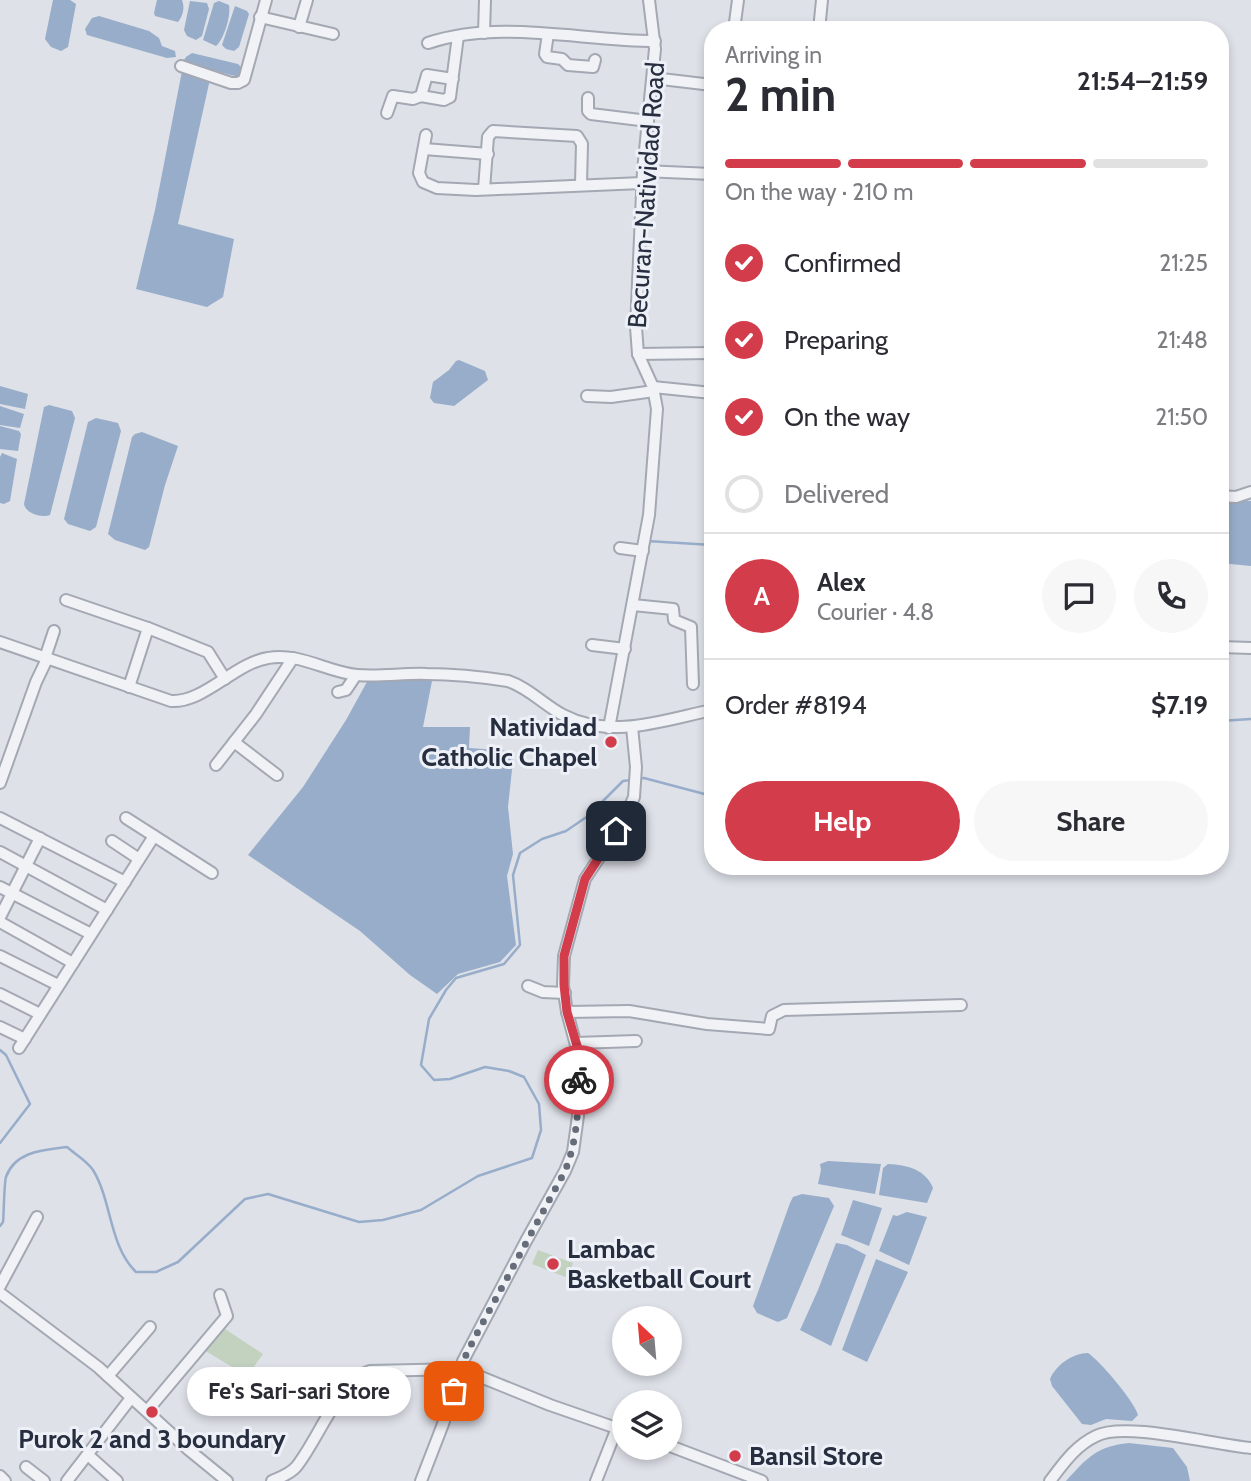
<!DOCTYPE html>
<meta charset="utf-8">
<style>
:root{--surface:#fff;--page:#f7f7f7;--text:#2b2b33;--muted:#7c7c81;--line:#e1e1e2;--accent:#d33d4b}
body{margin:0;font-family:Cabin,sans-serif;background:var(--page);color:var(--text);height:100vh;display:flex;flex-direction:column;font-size:26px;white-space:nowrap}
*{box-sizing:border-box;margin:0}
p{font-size:23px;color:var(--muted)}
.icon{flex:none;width:38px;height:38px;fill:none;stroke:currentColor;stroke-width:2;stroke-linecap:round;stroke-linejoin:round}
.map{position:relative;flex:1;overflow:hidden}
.panel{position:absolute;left:704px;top:21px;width:525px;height:854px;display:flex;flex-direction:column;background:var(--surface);border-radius:28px;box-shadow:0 4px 10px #0003}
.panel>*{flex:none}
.needle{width:46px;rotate:334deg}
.controls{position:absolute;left:612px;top:1306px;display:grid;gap:14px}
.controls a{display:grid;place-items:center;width:70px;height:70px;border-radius:50%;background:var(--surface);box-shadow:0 4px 10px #0003;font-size:35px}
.pin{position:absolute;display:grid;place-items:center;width:60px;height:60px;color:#fff;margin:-30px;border-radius:14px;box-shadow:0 4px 10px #0006}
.courier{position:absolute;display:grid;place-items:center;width:70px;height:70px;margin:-35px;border:5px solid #d33d4b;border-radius:50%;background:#fff;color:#222;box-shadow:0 2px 9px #0007}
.bubble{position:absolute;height:49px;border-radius:24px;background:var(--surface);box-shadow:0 4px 10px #0003;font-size:23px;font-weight:700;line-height:49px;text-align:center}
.overview em{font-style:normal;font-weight:700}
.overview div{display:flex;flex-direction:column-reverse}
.overview{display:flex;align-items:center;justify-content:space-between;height:119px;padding:0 21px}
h1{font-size:46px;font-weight:700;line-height:52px}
.bar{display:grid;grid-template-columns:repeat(4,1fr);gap:10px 7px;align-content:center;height:84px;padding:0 21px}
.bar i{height:9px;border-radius:5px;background:var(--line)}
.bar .active{background:var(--accent)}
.bar p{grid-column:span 4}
.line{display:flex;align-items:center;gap:18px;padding:0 21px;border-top:2px solid var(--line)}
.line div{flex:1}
.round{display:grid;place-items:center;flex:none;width:74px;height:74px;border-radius:37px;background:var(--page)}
ol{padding:0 21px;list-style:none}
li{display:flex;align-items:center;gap:21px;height:77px}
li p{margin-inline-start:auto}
li .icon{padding:7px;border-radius:50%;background:var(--accent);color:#fff;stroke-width:4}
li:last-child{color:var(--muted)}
li i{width:38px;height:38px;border:4px solid var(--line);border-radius:50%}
.primary-button{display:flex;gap:14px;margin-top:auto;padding:14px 21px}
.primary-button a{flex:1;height:80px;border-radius:42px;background:var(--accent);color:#fff;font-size:28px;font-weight:700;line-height:80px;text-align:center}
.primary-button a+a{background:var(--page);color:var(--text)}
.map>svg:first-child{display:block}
</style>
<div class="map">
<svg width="1251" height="1481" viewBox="0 0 1251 1481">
<rect width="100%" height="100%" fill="#dee1e8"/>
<g fill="#c2d2bf">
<polygon points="538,1250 573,1263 568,1278 532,1264"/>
<polygon points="222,1327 263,1354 247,1376 204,1350"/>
</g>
<g fill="#97adca">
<polygon points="53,0 70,0 76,4 68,47 61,51 51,47 45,39"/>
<path d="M157,0H182C185,7 183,16 178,22L155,16L154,13Z"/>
<polygon points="190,1 207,3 209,9 202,36 196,40 187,36 184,30"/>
<path d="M219,1L229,5C231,16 224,39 216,46L203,40L214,3Z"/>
<polygon points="235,6 247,11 249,14 239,47 234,51 226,49 222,45"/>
<polygon points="99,16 149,31 159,38 162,46 175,51 176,57 167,58 87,35 85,29 92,18"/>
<polygon points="192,53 238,64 242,68 239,77 188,64 184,60 186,57"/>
<polygon points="182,71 210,79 178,224 234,239 223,297 207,307 136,289 155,210"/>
<polygon points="459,360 485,371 488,380 454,406 434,403 430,398 433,382 449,370 456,361"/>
<polygon points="0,386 28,394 25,409 0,404"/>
<path d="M49,405L72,411L75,418L50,515C42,518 26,514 24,504L44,407Z"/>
<polygon points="0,406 24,414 20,428 0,425"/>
<polygon points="96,418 118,423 121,431 96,527 90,531 68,524 64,519 88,422"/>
<polygon points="0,426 19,431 21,434 18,451 0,449"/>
<polygon points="142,432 178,446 165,485 149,547 145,550 115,540 108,534 132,437 135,434"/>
<polygon points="2,453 17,459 10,501 4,504 0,503 0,457"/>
<polygon points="1220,500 1251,501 1251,566 1220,563"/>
<polygon points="433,676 423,727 470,727 469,748 514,751 508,807 513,854 507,876 516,945 500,962 458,974 437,994 410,975 360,931 248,855 303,787 346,720 368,680"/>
<polygon points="828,1161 881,1164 875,1194 818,1184 821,1170 820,1164"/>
<path d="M888,1164C907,1165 925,1169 933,1188L927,1203L879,1195L883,1168Z"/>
<polygon points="802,1194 829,1198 834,1206 787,1318 778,1322 757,1313 753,1306 790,1203 793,1197"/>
<polygon points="853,1200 882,1208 869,1246 841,1235"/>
<polygon points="907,1212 927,1217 909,1265 879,1251 893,1215 897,1216"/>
<polygon points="836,1243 847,1245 866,1255 831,1346 800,1330 818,1290"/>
<polygon points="876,1259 908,1272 867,1362 842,1350"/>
<path d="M1088,1353C1100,1361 1135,1402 1138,1415L1132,1421L1106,1419L1091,1425L1082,1424L1052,1386L1050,1379C1056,1365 1073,1353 1088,1353Z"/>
<path d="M1129,1443L1173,1448L1187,1467L1190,1481H1066C1087,1458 1097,1446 1129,1443Z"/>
</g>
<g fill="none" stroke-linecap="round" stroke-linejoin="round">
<g stroke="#97adca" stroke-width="2.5">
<polyline points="647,541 712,545"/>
<polyline points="1220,721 1251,719"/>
<polyline points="637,779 644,778 712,796"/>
<polyline points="706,795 712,757"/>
<polyline points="0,1050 6,1055 30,1104 0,1143"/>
<path d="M0,1226L3,1222C4,1212 4,1184 6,1177C15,1151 44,1150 67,1147C75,1154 87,1161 93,1170C112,1201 109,1246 136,1272H156L178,1262L245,1199L268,1194L359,1222L383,1220L421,1210L478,1176L532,1158L541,1130L539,1104L524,1077L509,1071L485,1067L450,1079L434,1080L421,1065L429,1019L446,990L456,978L504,964L520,945L513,875L520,853L542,839L566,831L588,816L623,781L631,780"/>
</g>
<defs>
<g id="minor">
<polyline points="260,17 333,34"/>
<polyline points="299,27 307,0"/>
<polyline points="734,30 738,0"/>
<polyline points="819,30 822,0"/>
<polyline points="484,33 485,0"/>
<polyline points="548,34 545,54 547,57 562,59 568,65 593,67 595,60"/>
<path d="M428,43C500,19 581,41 655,41"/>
<polyline points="181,66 231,83 238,83 244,80 266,0"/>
<polyline points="653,78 712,85"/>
<polyline points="453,79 427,75 421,96 444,100 450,97 458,36"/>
<polyline points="588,98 588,111 591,114 648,121"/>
<polyline points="387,113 393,96 413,99 421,96"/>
<polyline points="426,135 419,173 423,182 437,188 476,190 642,183"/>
<polyline points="424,149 488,154"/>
<polyline points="643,171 712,174"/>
<polyline points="484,189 488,137 493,131 577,136 582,144 581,184"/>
<polyline points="638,354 712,353"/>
<polyline points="653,387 712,393"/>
<polyline points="587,396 611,397 654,391"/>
<polyline points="1220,496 1236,497 1251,492"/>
<polyline points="620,548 643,551"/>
<polyline points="66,600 148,628 129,687"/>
<polyline points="633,605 673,609 674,620 691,627 693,684"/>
<polyline points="148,628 208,652 225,679"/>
<path d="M0,642L171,701C204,703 235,663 268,658C299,652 327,672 357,675C381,677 404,673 427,674C454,674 482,677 508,681C529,688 544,705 563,715C611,740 664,720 712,710"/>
<polyline points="592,645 625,649"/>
<polyline points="1220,647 1251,648"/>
<polyline points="45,658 54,631"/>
<polyline points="338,692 346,690 356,675"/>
<polyline points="609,728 649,515 657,409 653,387 638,354 636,327 643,171 655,49 649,0"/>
<polyline points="234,742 277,775"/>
<polyline points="216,765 256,714 293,658"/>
<polyline points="0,783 36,682 47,659"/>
<polyline points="0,818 125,882"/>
<polyline points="126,818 212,873"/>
<polyline points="112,841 139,859"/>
<polyline points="0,852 107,910"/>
<polyline points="0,887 91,934"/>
<polyline points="0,917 40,838"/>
<polyline points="0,922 73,963"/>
<polyline points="0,956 58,985"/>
<polyline points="528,986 543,992 565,993"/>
<polyline points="0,994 40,1014"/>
<polyline points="567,1012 629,1011 707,1024 769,1029 772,1016 784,1010 961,1005"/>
<polyline points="0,1027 25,1039"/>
<polyline points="576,1043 636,1041"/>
<polyline points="19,1048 154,836"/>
<polyline points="0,1286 37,1217"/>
<polyline points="0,1293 98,1367 189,1450 227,1481"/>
<polyline points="108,1376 150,1327"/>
<polyline points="147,1411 227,1316 220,1295"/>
<polyline points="670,1446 762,1481"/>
<polyline points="88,1455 117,1481"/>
<polyline points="26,1467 44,1481"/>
<polyline points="0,1476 5,1481"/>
<polyline points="67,1481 131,1398"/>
<path d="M272,1481C281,1477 290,1474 296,1467C317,1442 339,1380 370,1371L461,1369L550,1405L625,1431"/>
<polyline points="421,1481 443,1424 463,1361 526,1241 565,1171 573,1152 578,1116 580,1060 567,1012 563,985 564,956 585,879 624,820 634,797 636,767 632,727"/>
<polyline points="596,1481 617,1428"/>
<path d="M1050,1481C1063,1464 1075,1446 1096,1436C1125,1421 1214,1445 1251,1448"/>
</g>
</defs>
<use href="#minor" stroke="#a3a8b2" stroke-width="14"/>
<use href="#minor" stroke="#f1f2f6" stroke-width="10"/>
</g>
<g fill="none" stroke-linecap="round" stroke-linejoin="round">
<path stroke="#666d7a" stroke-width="7" stroke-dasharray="0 12.6" d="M454,1391L463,1361L474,1339L565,1171C577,1141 578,1112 579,1080"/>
<polyline stroke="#d33d4b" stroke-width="9" points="579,1080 578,1049 567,1012 564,985 564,956 585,879 616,831"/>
</g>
<g fill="#d33d4b" stroke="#edf0f6" stroke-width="2.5">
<circle cx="611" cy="742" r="7"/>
<circle cx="553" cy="1264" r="7"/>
<circle cx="152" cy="1412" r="7"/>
<circle cx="735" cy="1456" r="7"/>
</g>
<g text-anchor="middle" stroke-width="6" stroke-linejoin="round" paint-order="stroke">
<g font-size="26" fill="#262e3f" stroke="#edf0f6">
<text transform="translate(646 195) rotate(-86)" y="9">Becuran-Natividad Road</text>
</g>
<g font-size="26" font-weight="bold" fill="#262e3f" stroke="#edf0f6" text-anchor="start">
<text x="597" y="736" text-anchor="end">Natividad<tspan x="597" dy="30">Catholic Chapel</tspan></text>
<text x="567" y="1258">Lambac<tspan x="567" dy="30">Basketball Court</tspan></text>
<text x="152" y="1448" text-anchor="middle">Purok 2 and 3 boundary</text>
<text x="749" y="1465">Bansil Store</text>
</g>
</g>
</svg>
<div class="controls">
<a><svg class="needle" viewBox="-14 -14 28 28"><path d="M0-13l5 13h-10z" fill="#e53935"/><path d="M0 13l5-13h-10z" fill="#7c7c81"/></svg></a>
<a><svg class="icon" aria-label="layers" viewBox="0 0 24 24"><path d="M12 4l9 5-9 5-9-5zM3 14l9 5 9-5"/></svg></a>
</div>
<div class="pin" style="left:454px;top:1391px;background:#ea580c"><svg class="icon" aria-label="bag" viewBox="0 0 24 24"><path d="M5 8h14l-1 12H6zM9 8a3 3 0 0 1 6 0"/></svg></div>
<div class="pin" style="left:616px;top:831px;background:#1f2937"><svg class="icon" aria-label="home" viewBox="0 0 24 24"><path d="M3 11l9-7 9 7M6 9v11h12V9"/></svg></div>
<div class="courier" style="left:579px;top:1080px"><svg class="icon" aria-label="bike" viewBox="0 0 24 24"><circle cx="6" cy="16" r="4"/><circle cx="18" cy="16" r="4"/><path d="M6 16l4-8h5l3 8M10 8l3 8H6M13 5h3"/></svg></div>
<div class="bubble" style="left:187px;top:1367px;width:224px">Fe's Sari-sari Store</div>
<section class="panel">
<div class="overview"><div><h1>2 min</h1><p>Arriving in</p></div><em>21:54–21:59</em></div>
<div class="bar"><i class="active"></i><i class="active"></i><i class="active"></i><i></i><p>On the way · 210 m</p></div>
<ol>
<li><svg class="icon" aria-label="check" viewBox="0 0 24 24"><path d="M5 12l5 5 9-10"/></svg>Confirmed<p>21:25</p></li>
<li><svg class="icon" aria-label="check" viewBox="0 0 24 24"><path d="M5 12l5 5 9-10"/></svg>Preparing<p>21:48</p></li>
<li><svg class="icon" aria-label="check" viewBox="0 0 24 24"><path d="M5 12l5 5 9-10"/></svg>On the way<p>21:50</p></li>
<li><i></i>Delivered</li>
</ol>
<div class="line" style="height:126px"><b class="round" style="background:var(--accent);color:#fff">A</b><div><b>Alex</b><p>Courier · 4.8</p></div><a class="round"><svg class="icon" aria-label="chat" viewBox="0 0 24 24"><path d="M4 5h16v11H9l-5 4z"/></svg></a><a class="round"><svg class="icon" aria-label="phone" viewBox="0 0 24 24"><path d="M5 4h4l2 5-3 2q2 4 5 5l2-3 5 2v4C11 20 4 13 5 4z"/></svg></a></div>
<div class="line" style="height:91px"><div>Order #8194</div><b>$7.19</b></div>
<div class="primary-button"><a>Help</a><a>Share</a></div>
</section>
</div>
